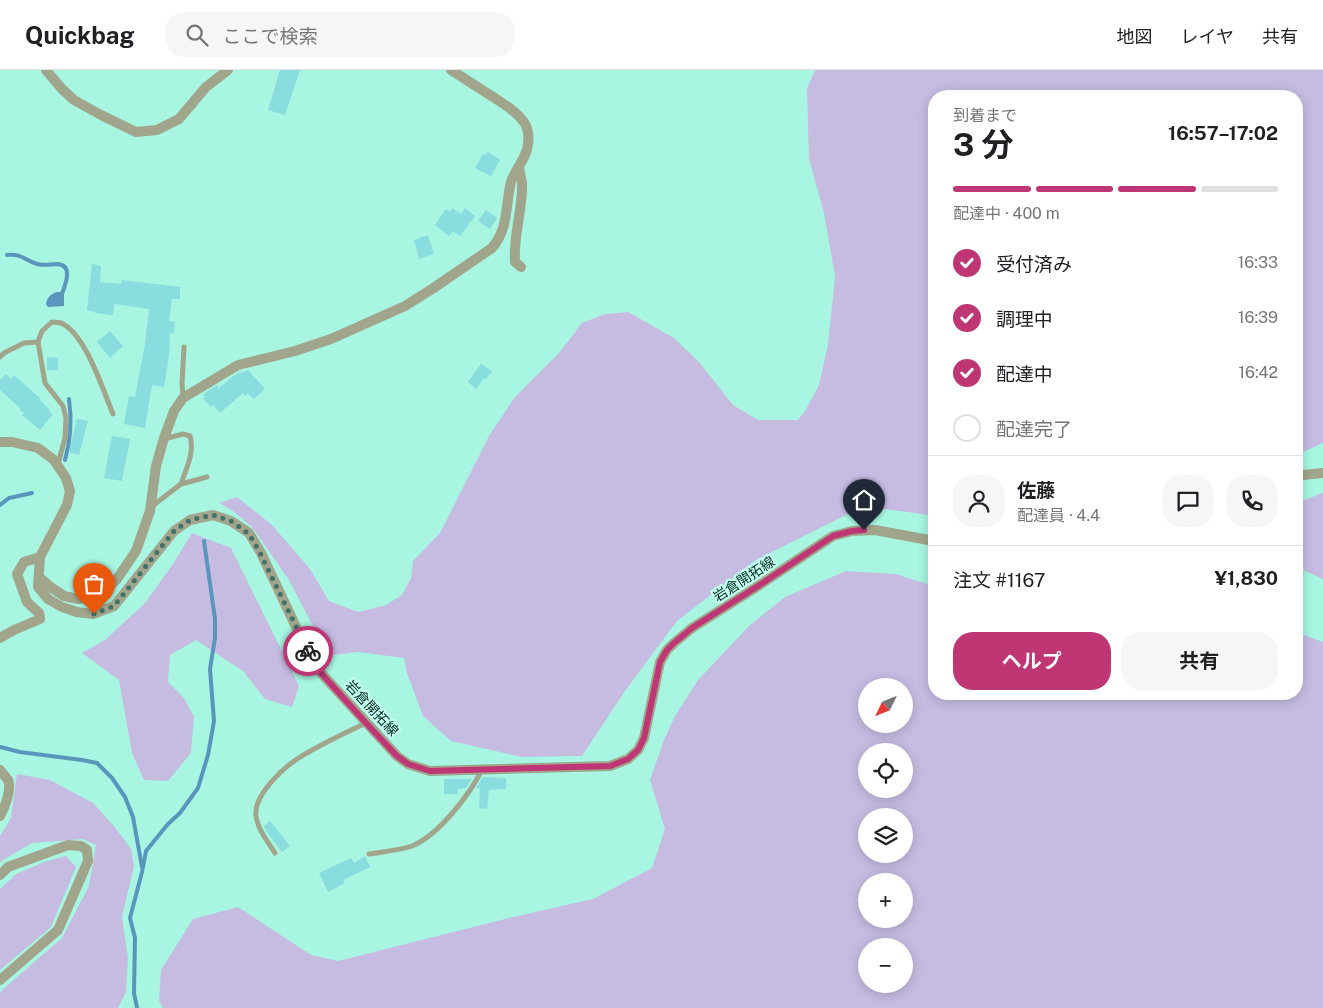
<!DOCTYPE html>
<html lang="ja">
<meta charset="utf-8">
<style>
:root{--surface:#fff;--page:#f6f6f6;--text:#202124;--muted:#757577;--line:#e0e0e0;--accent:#be3674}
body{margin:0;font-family:"Public Sans","Noto Sans JP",sans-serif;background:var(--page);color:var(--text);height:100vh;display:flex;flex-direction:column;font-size:19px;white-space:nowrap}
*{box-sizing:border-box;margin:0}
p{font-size:16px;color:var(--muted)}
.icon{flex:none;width:28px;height:28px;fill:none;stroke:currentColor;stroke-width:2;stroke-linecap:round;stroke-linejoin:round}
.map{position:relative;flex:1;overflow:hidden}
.panel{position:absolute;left:928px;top:20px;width:375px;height:610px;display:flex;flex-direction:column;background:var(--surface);border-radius:20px;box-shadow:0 2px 12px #0003}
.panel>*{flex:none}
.needle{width:32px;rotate:227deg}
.tools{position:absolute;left:858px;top:608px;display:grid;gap:10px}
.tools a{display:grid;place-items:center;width:55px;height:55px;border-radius:50%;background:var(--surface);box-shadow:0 2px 12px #0003;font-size:25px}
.pin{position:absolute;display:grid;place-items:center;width:42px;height:42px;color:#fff;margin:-51px -21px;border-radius:50% 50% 50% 0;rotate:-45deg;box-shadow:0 0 5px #0007}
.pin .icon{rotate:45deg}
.courier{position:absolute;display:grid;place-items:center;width:50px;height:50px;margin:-25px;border:4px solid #be3674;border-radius:50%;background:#fff;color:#222;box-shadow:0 1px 6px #0007}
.headline em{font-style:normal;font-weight:700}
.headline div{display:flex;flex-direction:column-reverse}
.headline{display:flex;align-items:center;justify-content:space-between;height:85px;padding:0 25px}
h1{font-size:32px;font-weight:700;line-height:38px}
.bar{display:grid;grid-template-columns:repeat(4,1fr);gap:8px 5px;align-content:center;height:60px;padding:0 25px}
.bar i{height:6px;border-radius:4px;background:var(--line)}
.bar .selected{background:var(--accent)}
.bar p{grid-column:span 4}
.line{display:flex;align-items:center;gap:12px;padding:0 25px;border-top:1px solid var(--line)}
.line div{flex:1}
.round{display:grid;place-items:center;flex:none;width:52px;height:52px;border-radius:20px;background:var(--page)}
ol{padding:0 25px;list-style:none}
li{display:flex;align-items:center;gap:15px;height:55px}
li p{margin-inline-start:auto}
li .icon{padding:5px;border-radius:50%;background:var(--accent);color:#fff;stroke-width:4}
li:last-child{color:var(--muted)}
li i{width:28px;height:28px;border:2px solid var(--line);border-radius:50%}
.action{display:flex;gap:10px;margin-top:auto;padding:10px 25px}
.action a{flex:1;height:58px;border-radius:20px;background:var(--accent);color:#fff;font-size:20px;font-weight:700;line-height:58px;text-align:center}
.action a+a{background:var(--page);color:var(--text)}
header{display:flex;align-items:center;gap:30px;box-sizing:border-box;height:70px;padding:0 25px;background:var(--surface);border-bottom:1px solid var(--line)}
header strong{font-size:24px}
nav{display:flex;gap:28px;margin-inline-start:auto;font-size:18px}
.search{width:350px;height:45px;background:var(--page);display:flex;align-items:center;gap:12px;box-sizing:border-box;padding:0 18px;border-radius:20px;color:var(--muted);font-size:19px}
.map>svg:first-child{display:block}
</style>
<header>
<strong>Quickbag</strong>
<div class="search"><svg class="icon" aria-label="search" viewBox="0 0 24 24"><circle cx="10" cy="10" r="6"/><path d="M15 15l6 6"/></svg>ここで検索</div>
<nav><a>地図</a><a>レイヤ</a><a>共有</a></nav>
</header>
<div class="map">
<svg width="1323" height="938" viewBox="0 0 1323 938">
<rect width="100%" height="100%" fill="#a8f5e2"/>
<g fill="#c6bce2" fill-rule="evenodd">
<polygon points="815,0 1323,0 1323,373 1303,382 1296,380 1296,26 934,26 934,446 908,442 884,439 850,443 756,490 677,551 625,621 582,686 522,687 451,671 423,646 407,603 404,588 358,582 324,586 316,562 289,510 252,457 233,441 219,433 237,427 272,455 310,499 329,531 358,542 386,535 402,525 411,508 413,491 440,463 489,366 515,327 560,282 582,253 605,244 628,242 674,268 699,292 733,335 758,350 798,350 805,341 819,315 828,274 835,206 824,143 809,89 807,19"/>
<polygon points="1323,423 1323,509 1305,501 1296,493 1296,433"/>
<polygon points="192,463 231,478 299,616 292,637 265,629 243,601 196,570 170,585 168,612 184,628 194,647 191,683 168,711 144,710 132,683 119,610 82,583 105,570 145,533 173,494"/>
<path d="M846,501L895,504L934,516V624H1296V562L1323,572V938H163L159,931L161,900L193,849L238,837L311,885L338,891L509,848L593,829L652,798L665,759L650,710L664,670L675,646L698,610L749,556L785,527ZM866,616H904V654H866ZM866,681H904V719H866ZM866,746H904V784H866ZM866,811H904V849H866ZM866,876H904V914H866Z"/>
<polygon points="17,704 50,710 93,733 113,755 131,779 134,796 122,847 128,888 126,922 118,938 0,938 0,924 2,920 62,868 89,816 96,775 82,769 32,773 3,790 0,793 0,766 11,748"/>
<polygon points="66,786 76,797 51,857 0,900 0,819 16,804 47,791"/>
</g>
<path fill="#5a96bb" d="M57,222H61L64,224V236L48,237L46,234C47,227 51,224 57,222Z"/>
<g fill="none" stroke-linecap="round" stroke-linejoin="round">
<g stroke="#5a96bb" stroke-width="4">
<path d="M7,185C21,183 26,191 37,194C44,196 51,194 57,194C75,195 64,217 61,227"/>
<path d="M65,390C71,369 72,350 69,329"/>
<polyline points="0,435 9,428 32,423"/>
<polyline points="0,677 20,682 82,690 97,693 112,708 125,727 133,747 142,797"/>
<polyline points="137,938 134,923 135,868 130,848 142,802 146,781 168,754 180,743 198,718 208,685 214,651 210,599 215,568 215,549 204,471"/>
</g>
</g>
<g fill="#8addde">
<polygon points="280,0 300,0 285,45 268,40"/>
<polygon points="488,82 500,90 491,106 475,98 483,84 486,85"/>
<polygon points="452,138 461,144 465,138 475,146 460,166 453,161 449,166 435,155 446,139 450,142"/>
<polygon points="486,140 497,148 490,159 478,151"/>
<polygon points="428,165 434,184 419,189 414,170"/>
<polygon points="92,194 101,196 100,212 121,214 122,210 180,217 180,229 172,229 169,251 175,252 174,264 170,263 169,286 164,317 152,315 145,358 124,354 129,326 135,327 145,274 149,239 114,234 113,245 95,243 95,242 87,240"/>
<polygon points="110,261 123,276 110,288 97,272"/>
<polygon points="47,287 58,288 58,300 47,300"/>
<polygon points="481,294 492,301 486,309 484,308 476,319 468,312"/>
<polygon points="248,300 265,319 254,329 248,324 245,326 243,323 220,343 213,335 211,337 203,328 205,327 203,325 206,322 218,315 218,319 232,307 240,302 241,303"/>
<polygon points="6,304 11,309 14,305 41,329 40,330 50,340 49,341 53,344 40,360 22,345 24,343 20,340 21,339 0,320 0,310"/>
<polygon points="77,349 88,351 79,385 69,382"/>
<polygon points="112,366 130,369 122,411 104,408"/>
<polygon points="483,707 506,708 506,719 489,720 487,739 479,738 480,718 476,718"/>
<polygon points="444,709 472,709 466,718 458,719 458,724 444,724"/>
<polygon points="270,751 290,776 282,782 266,761 264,756"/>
<polygon points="365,786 370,797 343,810 345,813 328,822 319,803 351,788 354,793"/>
</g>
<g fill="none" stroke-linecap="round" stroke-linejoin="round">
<g stroke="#a0a58b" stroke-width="5">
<polyline points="0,287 4,283 24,273 38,272"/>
<polyline points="183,327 182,313 184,277"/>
<path d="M164,369L183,364L190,366C195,382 186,399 181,414"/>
<path d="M58,394L65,368L66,348L63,336L45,313L38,272L42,261L52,252C56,252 60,252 63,254C86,266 103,320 113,344"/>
<polyline points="151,437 181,414 207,407"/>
<path d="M275,783C268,772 258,760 256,746C253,726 282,699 297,689C319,675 343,664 366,653"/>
<path d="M369,784C381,782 401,780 412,776C439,765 469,725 482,700"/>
</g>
<g stroke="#a0a58b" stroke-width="10">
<polyline points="46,0 62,19 74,30 101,45 136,62 157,60 179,49 206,17 228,0"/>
<path d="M519,98C520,103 521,108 522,113C523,139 513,165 515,192L521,197"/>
<polyline points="0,372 12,372 38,378 54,390 66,408 70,421 67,435 40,487 38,517 48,529 62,537 77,542 93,544 114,536 174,461 190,450 213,445 231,451 249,463 261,483 298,561 315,594 321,603 397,686 408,694 430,701 610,696 628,689 638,680 644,668 660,592 667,580 674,573 692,558 758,516 833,466 852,461 875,460 934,471"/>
<polyline points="1296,404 1303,405 1323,403"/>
<path d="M39,507L52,518L64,526L78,529L90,527L103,522L117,509L136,481L150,441L156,396L164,368L174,341L183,328L238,295L295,281L331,269L405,236L432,219L492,178C509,158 505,136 511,112C515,99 527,88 528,74C529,66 528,57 523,51C515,40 502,33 490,25C477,17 464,8 451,0"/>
<polyline points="0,568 14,560 40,549 39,543 27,532 17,504 24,492 40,487"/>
<path d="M0,700C2,703 6,707 8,710C12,719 5,737 0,746"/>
<polyline points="0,805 8,797 68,775 81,776 87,780 88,791 58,860 0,910"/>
</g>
</g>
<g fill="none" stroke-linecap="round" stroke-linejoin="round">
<polyline stroke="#427267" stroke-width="5" stroke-dasharray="0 9" points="94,544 114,536 174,461 190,450 213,445 231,451 249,464 260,483 308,581"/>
<polyline stroke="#be3674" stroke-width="6" points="308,581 321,603 366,653 397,686 408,694 430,701 610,696 628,689 638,680 644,668 660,592 667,580 674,573 692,558 758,516 833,466 852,461 864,460"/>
</g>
<g text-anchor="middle" stroke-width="4.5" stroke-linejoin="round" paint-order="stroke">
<g font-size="14" fill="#0b2c25" stroke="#c2ffef">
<text transform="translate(744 509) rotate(-33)" y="5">岩倉開拓線</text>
<text transform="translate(372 638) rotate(47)" y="5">岩倉開拓線</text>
</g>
</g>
</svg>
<div class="tools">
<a><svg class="needle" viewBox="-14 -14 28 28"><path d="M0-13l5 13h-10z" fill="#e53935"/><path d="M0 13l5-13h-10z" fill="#757577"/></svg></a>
<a><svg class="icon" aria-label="locate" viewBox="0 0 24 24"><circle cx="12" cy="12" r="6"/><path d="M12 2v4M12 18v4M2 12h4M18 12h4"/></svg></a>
<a><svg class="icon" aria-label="layers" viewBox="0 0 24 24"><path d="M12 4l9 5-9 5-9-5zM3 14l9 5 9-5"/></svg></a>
<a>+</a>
<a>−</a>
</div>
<div class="pin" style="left:94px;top:544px;background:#ea580c"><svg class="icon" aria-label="bag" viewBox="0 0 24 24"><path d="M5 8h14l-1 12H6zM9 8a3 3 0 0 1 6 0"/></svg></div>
<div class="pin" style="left:864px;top:460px;background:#1f2937"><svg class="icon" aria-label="home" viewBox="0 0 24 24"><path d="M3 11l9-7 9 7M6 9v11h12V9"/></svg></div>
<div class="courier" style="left:308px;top:581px"><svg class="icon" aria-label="bike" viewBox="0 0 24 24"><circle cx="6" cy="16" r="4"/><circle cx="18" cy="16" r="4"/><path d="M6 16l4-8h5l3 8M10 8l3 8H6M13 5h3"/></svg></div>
<section class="panel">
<div class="headline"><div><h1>3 分</h1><p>到着まで</p></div><em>16:57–17:02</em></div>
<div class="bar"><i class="selected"></i><i class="selected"></i><i class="selected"></i><i></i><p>配達中 · 400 m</p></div>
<ol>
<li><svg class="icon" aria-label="check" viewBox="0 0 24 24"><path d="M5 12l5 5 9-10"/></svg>受付済み<p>16:33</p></li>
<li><svg class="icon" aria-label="check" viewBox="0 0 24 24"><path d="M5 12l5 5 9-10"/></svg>調理中<p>16:39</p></li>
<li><svg class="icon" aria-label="check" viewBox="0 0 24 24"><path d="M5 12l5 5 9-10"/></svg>配達中<p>16:42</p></li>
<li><i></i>配達完了</li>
</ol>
<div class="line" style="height:90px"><a class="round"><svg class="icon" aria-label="person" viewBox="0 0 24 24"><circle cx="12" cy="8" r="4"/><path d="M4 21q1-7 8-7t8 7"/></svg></a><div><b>佐藤</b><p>配達員 · 4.4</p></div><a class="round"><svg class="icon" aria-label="chat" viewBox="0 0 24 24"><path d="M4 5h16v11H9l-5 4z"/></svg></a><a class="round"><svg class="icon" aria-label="phone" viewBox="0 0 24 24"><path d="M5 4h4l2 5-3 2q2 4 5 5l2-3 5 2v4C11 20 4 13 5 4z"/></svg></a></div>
<div class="line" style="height:65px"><div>注文 #1167</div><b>¥1,830</b></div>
<div class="action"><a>ヘルプ</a><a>共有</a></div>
</section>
</div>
